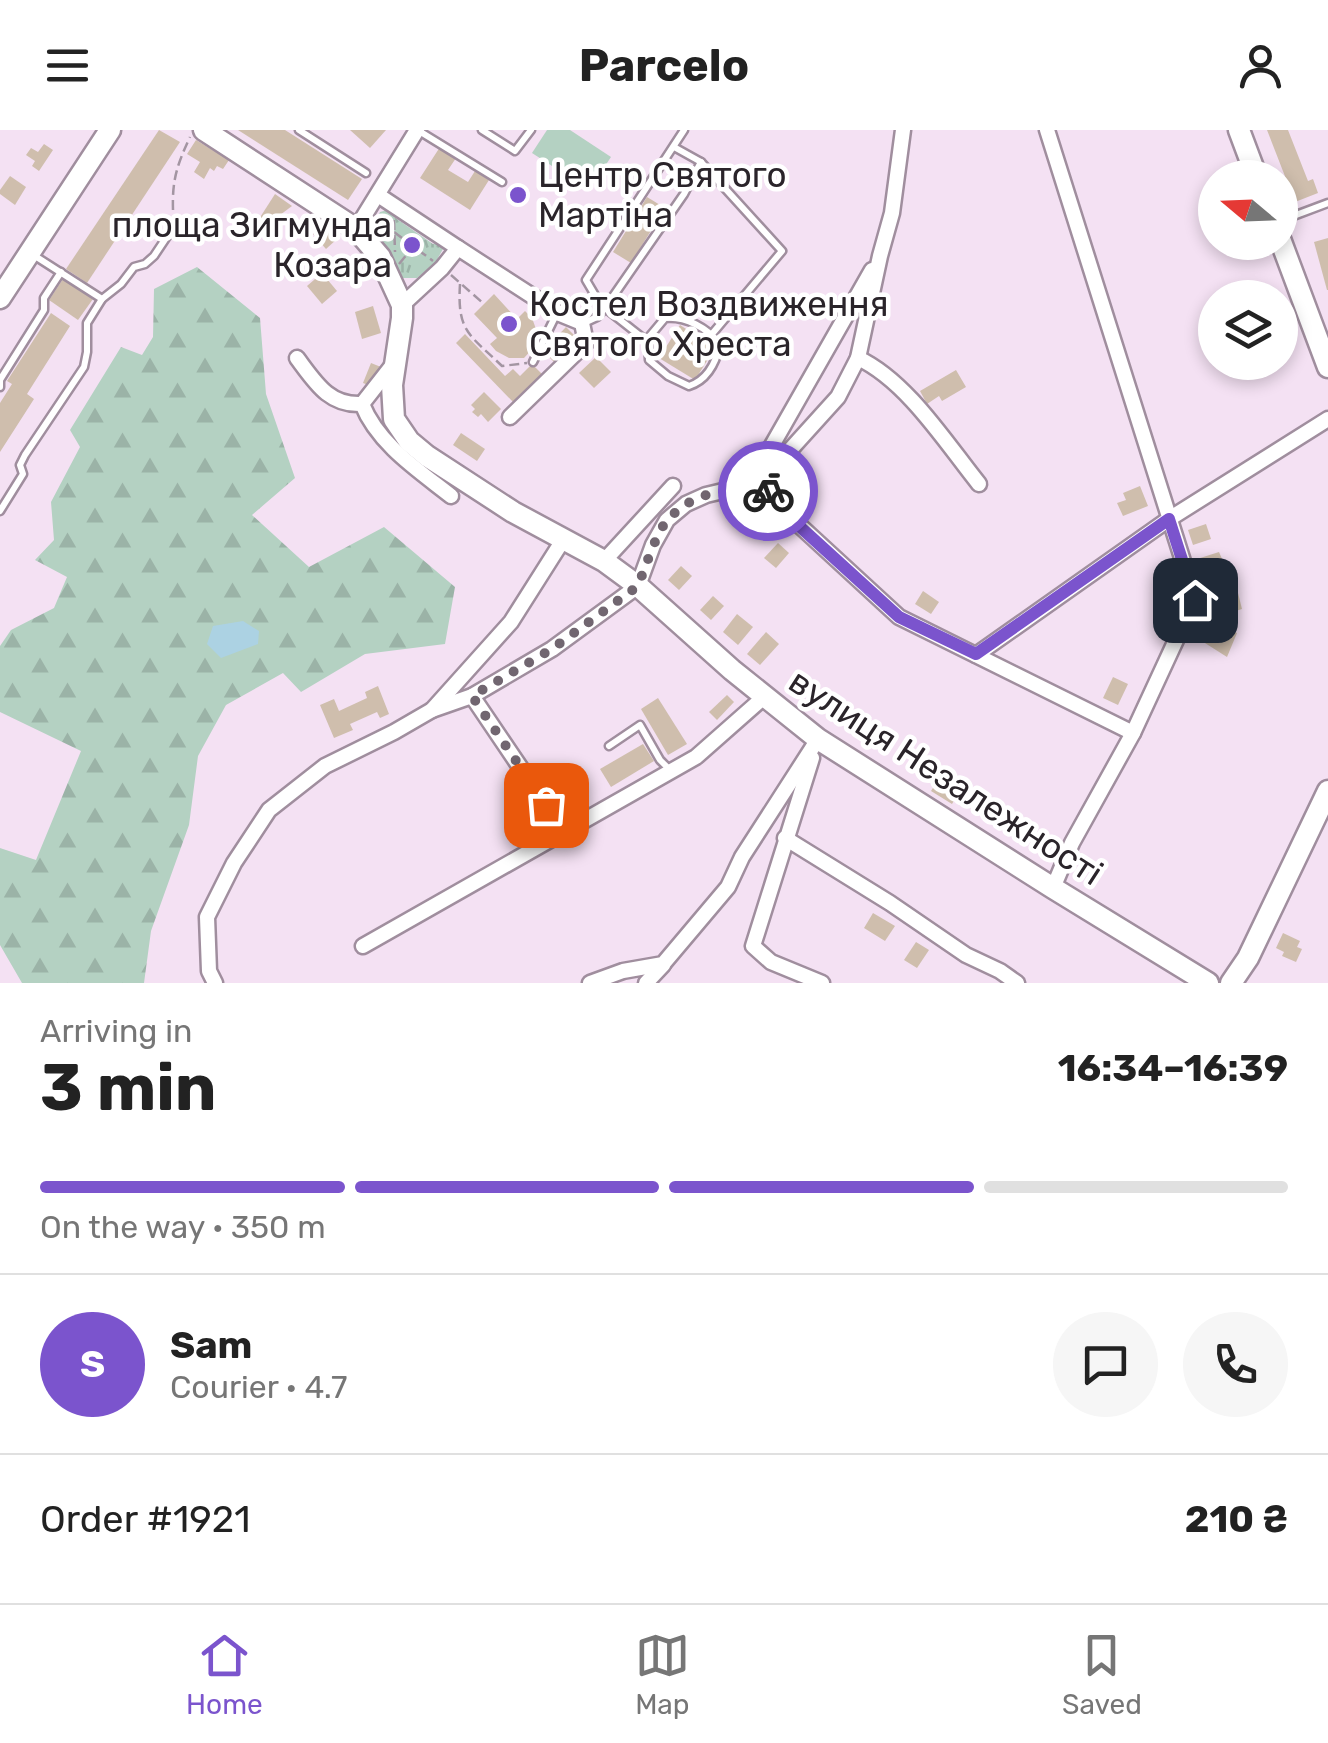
<!DOCTYPE html>
<meta charset="utf-8">
<style>
:root{--surface:#fff;--page:#f6f6f6;--text:#222;--muted:#767676;--line:#e0e0e0;--accent:#7b54cd}
body{margin:0;font-family:Rubik,sans-serif;background:var(--page);color:var(--text);height:100vh;display:flex;flex-direction:column;font-size:38px;white-space:nowrap}
*{box-sizing:border-box;margin:0}
p{font-size:32px;color:var(--muted)}
.icon{flex:none;width:55px;height:55px;fill:none;stroke:currentColor;stroke-width:2;stroke-linecap:round;stroke-linejoin:round}
.map{position:relative;height:853px;overflow:hidden}
.details{display:flex;flex-direction:column;background:var(--surface);flex:1}
.details>*{flex:none}
.needle{width:65px;rotate:289deg}
.controls{position:absolute;left:1198px;top:30px;display:grid;gap:20px}
.controls a{display:grid;place-items:center;width:100px;height:100px;border-radius:50%;background:var(--surface);box-shadow:0 5px 15px #0003;font-size:50px}
.pin{position:absolute;display:grid;place-items:center;width:85px;height:85px;color:#fff;margin:-42px;border-radius:20px;box-shadow:0 5px 15px #0006}
.courier{position:absolute;display:grid;place-items:center;width:100px;height:100px;margin:-50px;border:8px solid #7b54cd;border-radius:50%;background:#fff;color:#222;box-shadow:0 2px 12px #0007}
.head em{font-style:normal;font-weight:700}
.head div{display:flex;flex-direction:column-reverse}
.head{display:flex;align-items:center;justify-content:space-between;height:170px;padding:0 40px}
h1{font-size:65px;font-weight:700;line-height:75px}
.bar{display:grid;grid-template-columns:repeat(4,1fr);gap:15px 10px;align-content:center;height:120px;padding:0 40px}
.bar i{height:12px;border-radius:8px;background:var(--line)}
.bar .selected{background:var(--accent)}
.bar p{grid-column:span 4}
.line{display:flex;align-items:center;gap:25px;padding:0 40px;border-top:2px solid var(--line)}
.line div{flex:1}
.round{display:grid;place-items:center;flex:none;width:105px;height:105px;border-radius:52px;background:var(--page)}
header{display:flex;justify-content:space-between;align-items:center;height:130px;padding:0 40px;background:var(--surface);font-size:45px;font-weight:700}
.tab-bar{display:flex;justify-content:space-around;align-items:center;height:140px;border-top:2px solid var(--line);background:var(--surface);font-size:28px;color:var(--muted)}
.tab-bar a{display:grid;justify-items:center;gap:5px}
.tab-bar .selected{color:var(--accent)}
.map>svg:first-child{display:block}
</style>
<header><svg class="icon" aria-label="menu" viewBox="0 0 24 24"><path d="M4 6h16M4 12h16M4 18h16"/></svg>Parcelo<svg class="icon" aria-label="person" viewBox="0 0 24 24"><circle cx="12" cy="8" r="4"/><path d="M4 21q1-7 8-7t8 7"/></svg></header>
<div class="map">
<svg width="1328" height="853" viewBox="0 0 1328 853">
<defs>
<pattern id="grass-tufts" width="24" height="20" patternUnits="userSpaceOnUse" patternTransform="scale(2.5)"><rect width="24" height="20" fill="#b4d1c2"/><path d="M3 7l-1-3M5 7V3M7 7l1-3M15 17l-1-3M17 17v-4M19 17l1-3" fill="none" stroke="#9bb3a7"/></pattern>
<pattern id="forest-firs" width="22" height="20" patternUnits="userSpaceOnUse" patternTransform="scale(2.5)"><rect width="22" height="20" fill="#b4d1c2"/><path d="M5 1l3.5 6h-7zM16 11l3.5 6h-7z" fill="#9bb3a7"/></pattern>
</defs>
<rect width="100%" height="100%" fill="#f4e1f3"/>
<polygon fill="url(#grass-tufts)" points="387,80 394,80 394,87 433,114 439,112 443,115 443,119 435,133 417,148 401,148 372,97 380,82"/>
<polygon fill="url(#forest-firs)" points="197,137 260,188 266,264 295,348 252,385 309,437 384,397 455,457 445,514 365,524 301,562 283,543 226,575 198,626 189,695 151,801 144,853 22,853 0,815 0,718 36,730 81,621 0,582 0,516 11,500 54,478 67,447 35,430 54,410 51,372 80,317 70,300 121,217 142,225 153,207 154,159"/>
<polygon fill="#b4d1c2" points="547,0 570,0 611,27 589,60 532,23"/>
<polygon fill="#acd2e3" points="243,491 259,501 258,514 221,528 207,514 213,496"/>
<g fill="#cfbead">
<polygon points="159,0 180,12 87,153 66,139"/>
<polygon points="238,0 285,0 362,49 348,70"/>
<polygon points="350,0 386,0 370,18"/>
<polygon points="1267,0 1288,0 1308,51 1313,49 1318,63 1295,72"/>
<polygon points="196,10 229,30 223,39 217,36 214,41 210,38 204,49 194,42 200,32 187,24"/>
<polygon points="44,14 53,20 39,41 32,36 35,31 26,25 31,18 38,22"/>
<polygon points="440,17 456,28 448,40 468,52 475,41 489,50 470,80 420,48"/>
<polygon points="10,46 26,57 15,75 0,64 0,60"/>
<polygon points="275,64 292,76 268,94 259,89"/>
<polygon points="647,67 665,78 631,133 613,122"/>
<polygon points="324,94 337,109 326,119 313,104"/>
<polygon points="1328,108 1328,160 1327,160 1314,112"/>
<polygon points="322,143 337,161 322,174 307,156"/>
<polygon points="63,149 93,169 78,190 49,170"/>
<polygon points="494,164 517,189 525,181 532,188 536,199 537,214 524,228 509,228 496,221 490,214 497,208 474,184"/>
<polygon points="373,176 381,203 362,209 355,182"/>
<polygon points="51,183 70,196 27,264 34,269 0,322 0,273 12,254 7,251"/>
<polygon points="680,195 715,218 695,250 659,228"/>
<polygon points="566,197 578,209 555,233 543,221"/>
<polygon points="465,204 505,246 513,239 520,246 532,234 542,244 513,272 456,213"/>
<polygon points="596,227 611,242 594,258 579,243"/>
<polygon points="371,233 381,237 373,257 363,253"/>
<polygon points="956,240 966,257 942,271 939,266 927,274 920,261"/>
<polygon points="484,262 501,279 488,292 481,284 478,287 472,282 475,279 471,275"/>
<polygon points="461,303 485,319 477,331 453,315"/>
<polygon points="1140,356 1148,376 1123,386 1117,373 1126,370 1123,363"/>
<polygon points="1206,394 1211,409 1193,415 1188,400"/>
<polygon points="778,413 789,423 776,438 764,428"/>
<polygon points="1219,422 1229,445 1203,453 1197,429"/>
<polygon points="681,436 692,446 679,460 668,450"/>
<polygon points="1237,459 1242,479 1214,488 1210,468"/>
<polygon points="923,461 939,472 931,484 915,474"/>
<polygon points="713,466 724,476 711,490 700,480"/>
<polygon points="737,484 753,497 738,515 723,502"/>
<polygon points="1205,488 1237,503 1227,527 1197,508"/>
<polygon points="766,502 779,514 760,535 747,524"/>
<polygon points="1113,547 1128,554 1118,575 1103,568"/>
<polygon points="378,556 389,584 380,588 377,582 350,594 353,600 334,608 320,575 334,569 339,581 367,568 365,562"/>
<polygon points="727,565 734,572 717,590 709,582"/>
<polygon points="658,568 687,614 668,625 641,579"/>
<polygon points="643,614 654,631 611,657 600,639"/>
<polygon points="955,646 965,652 952,674 931,661 940,647 950,653"/>
<polygon points="873,783 895,796 885,811 864,798"/>
<polygon points="1283,803 1300,811 1297,817 1302,819 1296,832 1282,826 1284,822 1276,818"/>
<polygon points="916,812 929,820 917,838 904,830"/>
</g>
<g fill="none" stroke-linecap="round" stroke-linejoin="round">
<defs>
<g id="lane">
<polyline points="299,0 366,43"/>
<polyline points="482,0 515,21 531,0"/>
<polyline points="684,0 586,150 596,167 605,178 684,64 701,32"/>
<polyline points="419,1 502,52"/>
<polyline points="674,17 701,32 782,121 712,204"/>
<polyline points="1280,91 1328,73"/>
<polyline points="35,126 102,169"/>
<path d="M584,193L597,187L605,178L648,212L649,230L668,246L689,256C707,250 716,233 720,214C707,198 686,186 665,188L649,207L648,212"/>
<polyline points="533,232 554,189 558,185"/>
<polyline points="0,257 0,250 44,180 44,168 61,142"/>
<polyline points="0,381 23,344 20,335 25,325 84,237 87,222 87,193 102,169 121,154 134,137 145,134 154,126 178,90"/>
<polyline points="609,616 640,595 660,630 670,640"/>
</g>
<g id="street">
<polyline points="1047,0 1195,469 1133,603 1072,713 1053,758"/>
<polyline points="378,65 458,118 442,138 402,175"/>
<polyline points="356,99 417,0"/>
<polyline points="458,118 560,184 582,193 586,213 510,287"/>
<path d="M297,228C315,252 329,276 362,274C378,314 418,340 451,366"/>
<path d="M858,228C907,251 946,313 979,354"/>
<polyline points="362,274 391,237"/>
<polyline points="766,326 872,140"/>
<polyline points="761,352 799,395 899,487 1133,603"/>
<polyline points="604,431 673,356"/>
<polyline points="976,525 1169,389 1328,289"/>
<polyline points="472,566 564,702"/>
<polyline points="432,580 472,566 552,519 638,456 653,415 667,390 686,374 706,365 761,352 838,267 858,228 880,126 892,83 903,0"/>
<polyline points="812,628 753,816 771,832 822,853"/>
<polyline points="785,708 890,773 966,825 1000,841 1017,853"/>
<polyline points="363,816 696,627 764,567"/>
<polyline points="215,853 209,841 207,787 234,733 269,680 325,636 394,602 432,580 511,492 563,410"/>
<polyline points="590,853 623,841 663,834 728,757 742,727 818,609"/>
<polyline points="646,853 663,835"/>
</g>
<g id="secondary">
<polyline points="204,0 356,99 380,127 402,175 402,188 392,255 394,289 409,311 427,326 513,382 604,431 638,456 732,540 818,609 1053,758 1208,853"/>
<polyline points="1239,0 1257,48"/>
<polyline points="1280,109 1328,237"/>
<polyline points="0,168 110,0"/>
<polyline points="1231,853 1248,828 1328,661"/>
</g>
</defs>
<use href="#lane" stroke="#a08e9e" stroke-width="11"/>
<use href="#street" stroke="#a08e9e" stroke-width="19"/>
<use href="#secondary" stroke="#a08e9e" stroke-width="25"/>
<g stroke="#a395a2" stroke-width="2.5" stroke-dasharray="10 5" stroke-linecap="butt">
<path d="M173,80C172,50 177,35 190,7"/>
<polyline points="394,90 395,122"/>
<polyline points="394,102 433,131"/>
<polyline points="399,134 413,117"/>
<polyline points="451,145 484,174"/>
<path d="M460,154C457,202 469,204 502,236L527,233"/>
</g>
<use href="#lane" stroke="#fff" stroke-width="6"/>
<use href="#street" stroke="#fff" stroke-width="14"/>
<use href="#secondary" stroke="#fff" stroke-width="20"/>
</g>
<g fill="none" stroke-linecap="round" stroke-linejoin="round">
<polyline stroke="#716670" stroke-width="10" stroke-dasharray="0 18" points="546,675 472,566 552,519 638,456 653,416 666,390 686,374 706,365 761,352 768,361"/>
<polyline stroke="#7b54cd" stroke-width="12" points="768,361 798,395 899,487 976,524 1169,389 1195,470"/>
</g>
<g fill="#7b54cd" stroke="#fff" stroke-width="4">
<circle cx="518" cy="65" r="10"/>
<circle cx="412" cy="115" r="10"/>
<circle cx="509" cy="194" r="10"/>
</g>
<g text-anchor="middle" stroke-width="9" stroke-linejoin="round" paint-order="stroke">
<g font-size="35" fill="#2a242a" stroke="#fff" text-anchor="start">
<text x="538" y="57">Центр Святого<tspan x="538" dy="40">Мартіна</tspan></text>
<text x="392" y="107" text-anchor="end">площа Зигмунда<tspan x="392" dy="40">Козара</tspan></text>
<text x="529" y="186">Костел Воздвиження<tspan x="529" dy="40">Святого Хреста</tspan></text>
</g>
<g font-size="35" fill="#2a242a" stroke="#fff">
<text transform="translate(946 647) rotate(33)" y="12">вулиця Незалежності</text>
</g>
</g>
</svg>
<div class="controls">
<a><svg class="needle" viewBox="-14 -14 28 28"><path d="M0-13l5 13h-10z" fill="#e53935"/><path d="M0 13l5-13h-10z" fill="#767676"/></svg></a>
<a><svg class="icon" aria-label="layers" viewBox="0 0 24 24"><path d="M12 4l9 5-9 5-9-5zM3 14l9 5 9-5"/></svg></a>
</div>
<div class="pin" style="left:546px;top:675px;background:#ea580c"><svg class="icon" aria-label="bag" viewBox="0 0 24 24"><path d="M5 8h14l-1 12H6zM9 8a3 3 0 0 1 6 0"/></svg></div>
<div class="pin" style="left:1195px;top:470px;background:#1f2937"><svg class="icon" aria-label="home" viewBox="0 0 24 24"><path d="M3 11l9-7 9 7M6 9v11h12V9"/></svg></div>
<div class="courier" style="left:768px;top:361px"><svg class="icon" aria-label="bike" viewBox="0 0 24 24"><circle cx="6" cy="16" r="4"/><circle cx="18" cy="16" r="4"/><path d="M6 16l4-8h5l3 8M10 8l3 8H6M13 5h3"/></svg></div>
</div>
<section class="details">
<div class="head"><div><h1>3 min</h1><p>Arriving in</p></div><em>16:34–16:39</em></div>
<div class="bar"><i class="selected"></i><i class="selected"></i><i class="selected"></i><i></i><p>On the way · 350 m</p></div>
<div class="line" style="height:180px"><b class="round" style="background:var(--accent);color:#fff">S</b><div><b>Sam</b><p>Courier · 4.7</p></div><a class="round"><svg class="icon" aria-label="chat" viewBox="0 0 24 24"><path d="M4 5h16v11H9l-5 4z"/></svg></a><a class="round"><svg class="icon" aria-label="phone" viewBox="0 0 24 24"><path d="M5 4h4l2 5-3 2q2 4 5 5l2-3 5 2v4C11 20 4 13 5 4z"/></svg></a></div>
<div class="line" style="height:130px"><div>Order #1921</div><b>210 ₴</b></div>
</section>
<nav class="tab-bar">
<a class="selected"><svg class="icon" aria-label="home" viewBox="0 0 24 24"><path d="M3 11l9-7 9 7M6 9v11h12V9"/></svg>Home</a>
<a><svg class="icon" aria-label="map" viewBox="0 0 24 24"><path d="M3 6l6-2 6 2 6-2v14l-6 2-6-2-6 2zM9 4v14M15 6v14"/></svg>Map</a>
<a><svg class="icon" aria-label="saved" viewBox="0 0 24 24"><path d="M7 4h10v16l-5-4-5 4z"/></svg>Saved</a>
</nav>
